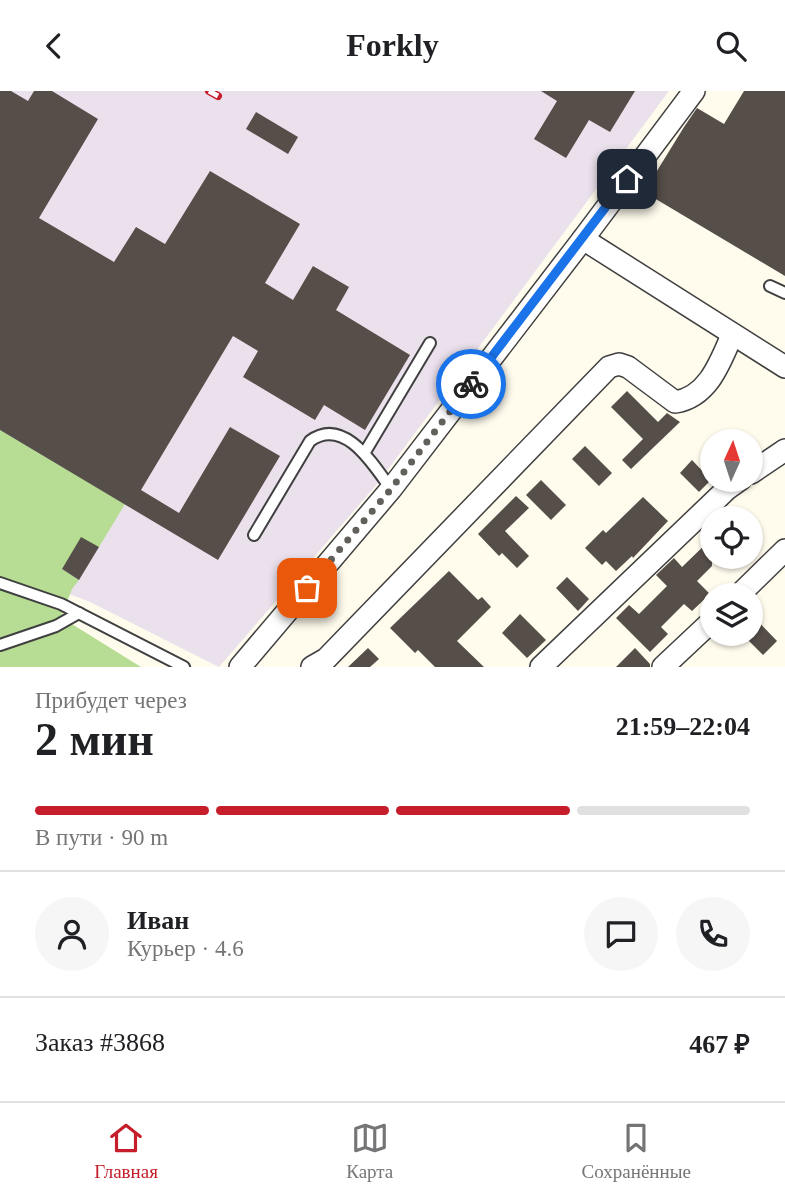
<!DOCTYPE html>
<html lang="ru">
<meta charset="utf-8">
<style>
:root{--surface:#fff;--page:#f6f6f6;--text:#202124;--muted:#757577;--line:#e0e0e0;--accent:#c51d29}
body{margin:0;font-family:Georgia,serif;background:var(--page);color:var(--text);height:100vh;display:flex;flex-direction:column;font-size:26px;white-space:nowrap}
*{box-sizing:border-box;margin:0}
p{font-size:23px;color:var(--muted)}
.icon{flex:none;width:38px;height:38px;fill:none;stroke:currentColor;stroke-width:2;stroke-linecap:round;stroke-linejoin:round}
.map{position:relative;height:576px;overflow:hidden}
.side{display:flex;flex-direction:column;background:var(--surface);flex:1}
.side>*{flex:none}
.needle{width:46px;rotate:3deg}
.controls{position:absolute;left:700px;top:338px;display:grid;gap:14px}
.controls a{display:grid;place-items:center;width:63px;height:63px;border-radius:50%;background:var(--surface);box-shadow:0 2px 5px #0004;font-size:35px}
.pin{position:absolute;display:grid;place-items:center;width:60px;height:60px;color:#fff;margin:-30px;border-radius:14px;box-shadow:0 4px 10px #0006}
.courier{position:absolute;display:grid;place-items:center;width:70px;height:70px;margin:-35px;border:5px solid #1a73e8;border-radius:50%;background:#fff;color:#222;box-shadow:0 2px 9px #0007}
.summary em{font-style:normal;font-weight:800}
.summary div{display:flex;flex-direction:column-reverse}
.summary{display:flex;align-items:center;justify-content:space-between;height:119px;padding:0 35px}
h1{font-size:46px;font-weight:800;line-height:52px}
.bar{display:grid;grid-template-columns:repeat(4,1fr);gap:10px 7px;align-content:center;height:84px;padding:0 35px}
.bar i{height:9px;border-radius:5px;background:var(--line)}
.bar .current{background:var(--accent)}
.bar p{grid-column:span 4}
.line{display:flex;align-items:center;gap:18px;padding:0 35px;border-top:2px solid var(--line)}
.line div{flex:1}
.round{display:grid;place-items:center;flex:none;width:74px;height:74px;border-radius:37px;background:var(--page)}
header{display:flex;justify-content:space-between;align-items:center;height:91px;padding:0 35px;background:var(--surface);font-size:32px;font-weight:800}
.dock{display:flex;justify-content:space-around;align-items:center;height:98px;border-top:2px solid var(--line);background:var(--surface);font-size:19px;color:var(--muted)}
.dock a{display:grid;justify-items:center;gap:4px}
.dock .current{color:var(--accent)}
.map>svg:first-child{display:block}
</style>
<header><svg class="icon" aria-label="back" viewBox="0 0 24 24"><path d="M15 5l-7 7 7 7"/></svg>Forkly<svg class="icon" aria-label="search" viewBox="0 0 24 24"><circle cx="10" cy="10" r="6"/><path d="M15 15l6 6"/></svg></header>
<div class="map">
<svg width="785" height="576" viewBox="0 0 785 576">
<rect width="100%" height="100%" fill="#fffbed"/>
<polygon fill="#ebe1ed" points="0,0 669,0 378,392 219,576 88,510 0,478"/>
<polygon fill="#b6dd93" points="0,339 125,413 99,456 62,478 79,489 72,498 62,523 67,530 141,576 0,576"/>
<g fill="#564e49">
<polygon points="0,0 11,0 28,10 34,0 52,0 98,28 39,127 114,171 136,136 165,153 210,80 300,133 265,192 293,209 313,175 349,196 336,219 410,264 365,339 324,314 315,329 243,286 258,260 233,245 141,399 179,422 230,336 280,365 218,469 0,339"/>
<polygon points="541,0 635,0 610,41 589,29 566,67 534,48 557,10"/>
<polygon points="744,0 785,0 785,185 644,101 684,36 697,17 724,33"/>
<polygon points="256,21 298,46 288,63 246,38"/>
<polygon points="627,300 658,331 667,322 680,331 631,378 622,369 643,348 611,316"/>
<polygon points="585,355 612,382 599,395 572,368"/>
<polygon points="692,369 711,389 699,401 680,382"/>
<polygon points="541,389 566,414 551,429 526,404"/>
<polygon points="516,405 529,417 505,440 529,465 517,477 502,462 499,465 478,443"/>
<polygon points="643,406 668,430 633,467 632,465 616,480 606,470 602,474 585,457 603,439 606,442"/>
<polygon points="81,446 99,456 79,489 62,478"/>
<polygon points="712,447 712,475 697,490 710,503 692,520 684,513 661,536 668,543 650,561 616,527 629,514 639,523 667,495 656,484 674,467 682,476"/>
<polygon points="449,480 478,509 482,506 491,516 457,550 484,576 435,576 418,559 415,562 390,537"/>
<polygon points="567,486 589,508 578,520 556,497"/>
<polygon points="520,523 546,549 527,567 502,542"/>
<polygon points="751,523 777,550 763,564 741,542 751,542"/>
<polygon points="368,557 379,568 370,576 348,576"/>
<polygon points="635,557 650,573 650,576 616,576"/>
</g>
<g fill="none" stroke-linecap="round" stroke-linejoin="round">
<defs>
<g id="service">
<polyline points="770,195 785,202"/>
<polyline points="365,361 430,252"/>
<path d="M254,444L310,350C344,325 373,373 391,398"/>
<polyline points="0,492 61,513 184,576"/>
<polyline points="0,554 56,535 79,522"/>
</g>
<g id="minor">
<polyline points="583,148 785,276"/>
<polyline points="751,382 785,359"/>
<polyline points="739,504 785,459"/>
<polyline points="240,576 391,398 583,148 694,0"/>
<path d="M312,576L326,568L609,276L619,273L628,276L675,311C708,306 720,272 732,244"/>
<polyline points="541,576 727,398 741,388"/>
<polyline points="663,576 712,530"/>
</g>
</defs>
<use href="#service" stroke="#404040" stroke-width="14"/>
<use href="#minor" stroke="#404040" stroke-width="24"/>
<use href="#service" stroke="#fff" stroke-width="10"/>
<use href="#minor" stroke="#fff" stroke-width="21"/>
<defs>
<polyline id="rail" points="209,0 218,5"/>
</defs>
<use href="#rail" stroke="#c51d29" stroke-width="8"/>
<use href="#rail" stroke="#fff" stroke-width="5" stroke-dasharray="16" stroke-linecap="butt"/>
</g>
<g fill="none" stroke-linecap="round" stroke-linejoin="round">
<polyline stroke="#62605b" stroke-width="7" stroke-dasharray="0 12.6" points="307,497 391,398 471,293"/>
<polyline stroke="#1a73e8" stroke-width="9" points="471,293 627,88"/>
</g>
</svg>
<div class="controls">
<a><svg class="needle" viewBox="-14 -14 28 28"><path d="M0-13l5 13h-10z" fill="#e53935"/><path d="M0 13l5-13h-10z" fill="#757577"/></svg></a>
<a><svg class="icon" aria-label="locate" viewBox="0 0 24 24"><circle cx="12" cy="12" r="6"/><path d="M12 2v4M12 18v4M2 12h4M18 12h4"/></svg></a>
<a><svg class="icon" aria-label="layers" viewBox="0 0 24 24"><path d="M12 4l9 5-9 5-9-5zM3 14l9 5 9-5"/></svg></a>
</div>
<div class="pin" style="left:307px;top:497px;background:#ea580c"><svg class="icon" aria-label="bag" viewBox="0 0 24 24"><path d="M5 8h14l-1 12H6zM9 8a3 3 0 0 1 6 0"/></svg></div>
<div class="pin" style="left:627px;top:88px;background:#1f2937"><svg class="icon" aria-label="home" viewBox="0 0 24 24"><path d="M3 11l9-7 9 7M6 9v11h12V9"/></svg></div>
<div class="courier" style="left:471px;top:293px"><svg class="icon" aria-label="bike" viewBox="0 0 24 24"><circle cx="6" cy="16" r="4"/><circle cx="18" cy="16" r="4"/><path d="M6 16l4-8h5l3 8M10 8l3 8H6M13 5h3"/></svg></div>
</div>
<section class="side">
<div class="summary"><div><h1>2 мин</h1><p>Прибудет через</p></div><em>21:59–22:04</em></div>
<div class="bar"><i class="current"></i><i class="current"></i><i class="current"></i><i></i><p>В пути · 90 m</p></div>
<div class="line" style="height:126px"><a class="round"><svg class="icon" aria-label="person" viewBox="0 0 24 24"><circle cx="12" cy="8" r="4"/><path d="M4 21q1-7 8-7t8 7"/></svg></a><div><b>Иван</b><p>Курьер · 4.6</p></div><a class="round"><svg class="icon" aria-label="chat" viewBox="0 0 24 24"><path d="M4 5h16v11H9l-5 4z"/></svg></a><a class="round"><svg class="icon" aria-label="phone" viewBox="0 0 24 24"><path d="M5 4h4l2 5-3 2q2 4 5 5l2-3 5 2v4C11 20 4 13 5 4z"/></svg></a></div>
<div class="line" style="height:91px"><div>Заказ #3868</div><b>467 ₽</b></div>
</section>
<nav class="dock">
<a class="current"><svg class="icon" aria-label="home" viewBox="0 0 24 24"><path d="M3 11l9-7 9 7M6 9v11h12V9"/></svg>Главная</a>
<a><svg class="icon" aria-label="map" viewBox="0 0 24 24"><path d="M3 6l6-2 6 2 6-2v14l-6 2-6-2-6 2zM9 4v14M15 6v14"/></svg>Карта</a>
<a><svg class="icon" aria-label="saved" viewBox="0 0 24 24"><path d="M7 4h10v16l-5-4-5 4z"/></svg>Сохранённые</a>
</nav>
